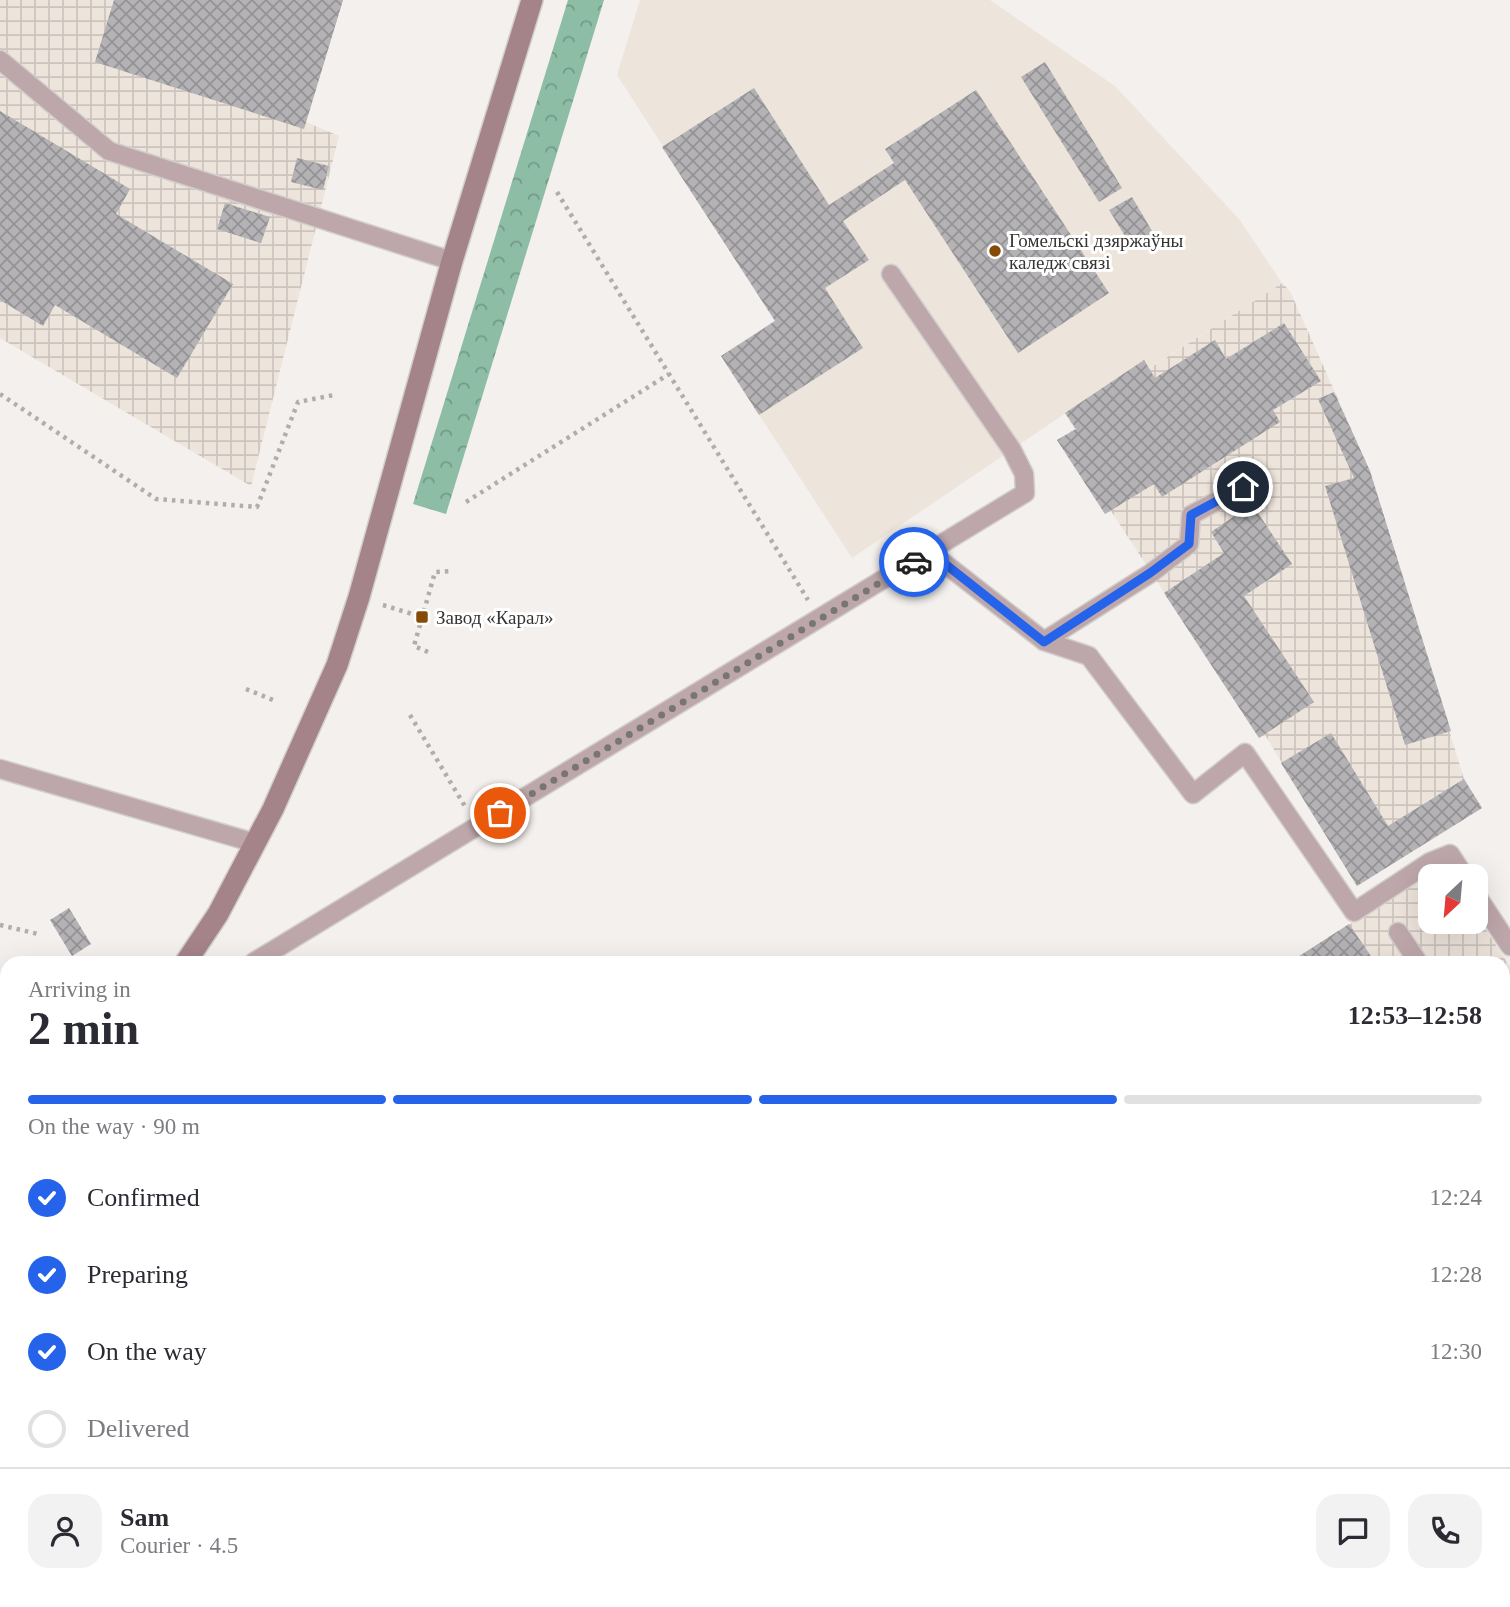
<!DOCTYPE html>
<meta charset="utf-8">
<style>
:root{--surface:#fff;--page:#f2f2f3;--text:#2b2b33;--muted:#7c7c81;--line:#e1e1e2;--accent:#2563eb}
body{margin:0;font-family:"Times New Roman",serif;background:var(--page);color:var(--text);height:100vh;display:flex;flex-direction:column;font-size:26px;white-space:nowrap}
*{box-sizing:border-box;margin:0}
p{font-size:23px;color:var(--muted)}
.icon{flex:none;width:38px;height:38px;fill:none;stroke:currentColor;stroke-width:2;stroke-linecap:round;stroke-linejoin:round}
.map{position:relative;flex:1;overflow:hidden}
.drawer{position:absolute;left:0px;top:956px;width:1510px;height:653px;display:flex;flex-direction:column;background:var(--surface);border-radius:21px 21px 0 0;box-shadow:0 7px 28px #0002}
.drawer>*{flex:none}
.needle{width:46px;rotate:206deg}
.buttons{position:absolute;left:1418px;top:864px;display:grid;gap:14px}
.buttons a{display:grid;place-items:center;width:70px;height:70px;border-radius:14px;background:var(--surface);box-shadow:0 7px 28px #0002;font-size:35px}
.pin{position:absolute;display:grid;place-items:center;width:60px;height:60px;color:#fff;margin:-30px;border:4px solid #fff;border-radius:50%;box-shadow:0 2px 7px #0007}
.courier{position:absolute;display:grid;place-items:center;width:70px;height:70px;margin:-35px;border:5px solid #2563eb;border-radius:50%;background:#fff;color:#222;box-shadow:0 2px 9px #0007}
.headline em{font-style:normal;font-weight:700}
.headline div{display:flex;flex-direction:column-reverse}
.headline{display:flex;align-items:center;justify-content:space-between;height:119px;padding:0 28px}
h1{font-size:46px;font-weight:700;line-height:52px}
.bar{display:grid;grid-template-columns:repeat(4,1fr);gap:10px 7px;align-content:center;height:84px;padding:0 28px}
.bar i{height:9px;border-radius:5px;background:var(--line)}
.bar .selected{background:var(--accent)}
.bar p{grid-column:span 4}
.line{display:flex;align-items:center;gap:18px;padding:0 28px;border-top:2px solid var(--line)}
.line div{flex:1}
.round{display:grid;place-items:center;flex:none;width:74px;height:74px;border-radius:21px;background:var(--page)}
ol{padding:0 28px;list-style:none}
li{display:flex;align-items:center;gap:21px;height:77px}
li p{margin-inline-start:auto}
li .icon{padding:7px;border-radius:50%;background:var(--accent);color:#fff;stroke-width:4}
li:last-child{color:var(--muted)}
li i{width:38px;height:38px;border:4px solid var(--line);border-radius:50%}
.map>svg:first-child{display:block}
</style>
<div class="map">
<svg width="1510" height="1607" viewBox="0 0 1510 1607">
<defs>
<pattern id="industrial-grid" width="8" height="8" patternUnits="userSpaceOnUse" patternTransform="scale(1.75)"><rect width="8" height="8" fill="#ede4dc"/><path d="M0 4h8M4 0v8" fill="none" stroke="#ccc4bd"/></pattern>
<pattern id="forest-crowns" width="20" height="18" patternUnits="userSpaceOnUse" patternTransform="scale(1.75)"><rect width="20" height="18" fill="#8dbda5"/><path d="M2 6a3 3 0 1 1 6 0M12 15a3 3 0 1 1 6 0" fill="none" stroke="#749a87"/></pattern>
<pattern id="building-cross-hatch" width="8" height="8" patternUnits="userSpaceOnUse" patternTransform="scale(1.75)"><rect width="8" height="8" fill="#b4b2b5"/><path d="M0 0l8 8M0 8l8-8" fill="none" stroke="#939294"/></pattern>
</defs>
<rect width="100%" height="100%" fill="#f3f0ed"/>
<g fill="url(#industrial-grid)">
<polygon points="0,0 343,0 306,122 339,136 251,486 0,338"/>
<polygon points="1282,283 1290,291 1370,471 1464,779 1482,808 1357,886 1265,735 1259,738 1111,511 1105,514 1057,440 1075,429 1065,413 1144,360 1150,368"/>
<polygon points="1444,865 1451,877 1430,877 1430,922 1475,922 1475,913 1510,967 1510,1607 0,1607 0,1218 7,1213 7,1601 1503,1601 1503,962 1290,962"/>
</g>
<polygon fill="#ede4dc" points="640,0 990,0 1115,86 1239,219 1282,283 1149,368 1144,360 852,558 721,356 775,320 617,75"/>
<polygon fill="url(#forest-crowns)" points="568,0 604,0 446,514 413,504"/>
<g fill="url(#building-cross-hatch)">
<polygon points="114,0 343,0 304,129 95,62"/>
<polygon points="1045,62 1122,188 1099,202 1021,77"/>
<polygon points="754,88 829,205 894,163 885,149 976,90 1109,293 1018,353 905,180 843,221 869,260 825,288 863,348 759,415 721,356 775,321 662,147"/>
<polygon points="0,111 130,189 116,214 233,284 177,378 55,305 43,326 0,300"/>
<polygon points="297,158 329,166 323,190 291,182"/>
<polygon points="1132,197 1155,236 1133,249 1109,210"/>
<polygon points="225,203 270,217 261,243 217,229"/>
<polygon points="1284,323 1321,381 1273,410 1280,422 1162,497 1154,484 1105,514 1057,440 1076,429 1065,413 1144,360 1155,378 1215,340 1226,359"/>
<polygon points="1334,392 1370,471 1451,731 1405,745 1325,486 1354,478 1318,399"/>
<polygon points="1252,504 1292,564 1244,596 1314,702 1259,738 1164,593 1224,553 1211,532"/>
<polygon points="1331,733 1388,826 1464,779 1482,808 1357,886 1281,763"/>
<polygon points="69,908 91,944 72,956 50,920"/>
<polygon points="1349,924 1375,962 1290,962"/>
<polygon points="1503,1160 1510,1170 1510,1607 287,1607 283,1601 1503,1601"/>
<polygon points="7,1320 7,1476 3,1473 0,1478 0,1330"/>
<polygon points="102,1601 137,1601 129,1607 104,1607"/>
</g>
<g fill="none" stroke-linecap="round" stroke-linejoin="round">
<defs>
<g id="lane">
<polyline points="0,60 109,151 452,261"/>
<polyline points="930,552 1044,641 1089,656 1193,794 1245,753 1354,912 1430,862 1450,854 1465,877"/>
<polyline points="1044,641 1151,573 1189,544 1191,515 1243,487"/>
<polyline points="0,769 255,843"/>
<polyline points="1475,893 1510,946"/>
<polyline points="1398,932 1418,962"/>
<polyline points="254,962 1025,493 1024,474 1012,450 891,274"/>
<polyline points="1503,1097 1510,1108"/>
<polyline points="169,1607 178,1601"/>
</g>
<g id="secondary">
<polyline points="186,962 218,914 273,809 337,665 359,597 452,261 532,0"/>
<polyline points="0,1155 7,1150"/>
</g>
</defs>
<use href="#lane" stroke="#d1cecc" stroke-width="21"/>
<use href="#secondary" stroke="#d1cecc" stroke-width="24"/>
<g stroke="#b0aeac" stroke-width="4.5" stroke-dasharray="3.5 5" stroke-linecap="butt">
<polyline points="557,192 808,600"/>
<polyline points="0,394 156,499 257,507 298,402 334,395"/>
<polyline points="466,502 669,374"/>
<polyline points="383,605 422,617"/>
<polyline points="428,652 414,646 435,572 453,571"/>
<polyline points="246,689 273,700"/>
<polyline points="410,715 466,808"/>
<polyline points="0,925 38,934"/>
</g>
<use href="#lane" stroke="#bea7ab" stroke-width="18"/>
<use href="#secondary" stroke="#a48389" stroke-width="21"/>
</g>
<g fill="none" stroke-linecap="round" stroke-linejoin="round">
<polyline stroke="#787675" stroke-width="7" stroke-dasharray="0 12.6" points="500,813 914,562"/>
<polyline stroke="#2563eb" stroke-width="9" points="914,562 930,552 1044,642 1150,573 1189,544 1191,515 1243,487"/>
</g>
<g fill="#874b09" stroke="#fff" stroke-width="2.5">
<circle cx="995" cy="251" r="7"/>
<rect x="415" y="610" width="14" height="14" rx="3.5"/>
</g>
<g text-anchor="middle" stroke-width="6" stroke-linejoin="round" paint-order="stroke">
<g font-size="19" fill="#363534" stroke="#fff" text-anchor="start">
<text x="1009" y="247">Гомельскі дзяржаўны<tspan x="1009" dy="22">каледж связі</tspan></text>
<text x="436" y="624">Завод «Карал»</text>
</g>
</g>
</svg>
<div class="buttons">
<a><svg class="needle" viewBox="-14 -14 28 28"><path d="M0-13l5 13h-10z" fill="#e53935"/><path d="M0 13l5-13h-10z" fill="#7c7c81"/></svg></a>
</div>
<div class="pin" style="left:500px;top:813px;background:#ea580c"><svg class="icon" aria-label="bag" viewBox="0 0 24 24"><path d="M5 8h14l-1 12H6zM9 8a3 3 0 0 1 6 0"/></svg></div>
<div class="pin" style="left:1243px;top:487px;background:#1f2937"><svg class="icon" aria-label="home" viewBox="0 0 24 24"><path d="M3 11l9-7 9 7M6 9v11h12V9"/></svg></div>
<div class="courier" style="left:914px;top:562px"><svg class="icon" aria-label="car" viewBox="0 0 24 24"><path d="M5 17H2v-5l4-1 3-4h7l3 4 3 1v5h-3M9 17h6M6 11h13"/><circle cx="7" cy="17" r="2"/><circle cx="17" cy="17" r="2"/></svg></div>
<section class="drawer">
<div class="headline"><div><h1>2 min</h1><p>Arriving in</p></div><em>12:53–12:58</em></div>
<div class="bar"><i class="selected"></i><i class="selected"></i><i class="selected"></i><i></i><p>On the way · 90 m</p></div>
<ol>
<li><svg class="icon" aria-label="check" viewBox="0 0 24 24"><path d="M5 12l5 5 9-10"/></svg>Confirmed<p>12:24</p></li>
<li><svg class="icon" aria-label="check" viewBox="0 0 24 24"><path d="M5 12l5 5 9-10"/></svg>Preparing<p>12:28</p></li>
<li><svg class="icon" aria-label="check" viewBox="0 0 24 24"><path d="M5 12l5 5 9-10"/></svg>On the way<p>12:30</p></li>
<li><i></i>Delivered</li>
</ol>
<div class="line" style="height:126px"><a class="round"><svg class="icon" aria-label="person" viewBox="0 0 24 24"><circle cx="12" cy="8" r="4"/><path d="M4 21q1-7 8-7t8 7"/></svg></a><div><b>Sam</b><p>Courier · 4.5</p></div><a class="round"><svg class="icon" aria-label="chat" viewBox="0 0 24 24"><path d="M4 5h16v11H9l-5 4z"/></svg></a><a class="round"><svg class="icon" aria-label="phone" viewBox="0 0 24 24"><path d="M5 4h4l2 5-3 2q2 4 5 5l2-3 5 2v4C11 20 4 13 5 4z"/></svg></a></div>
</section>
</div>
